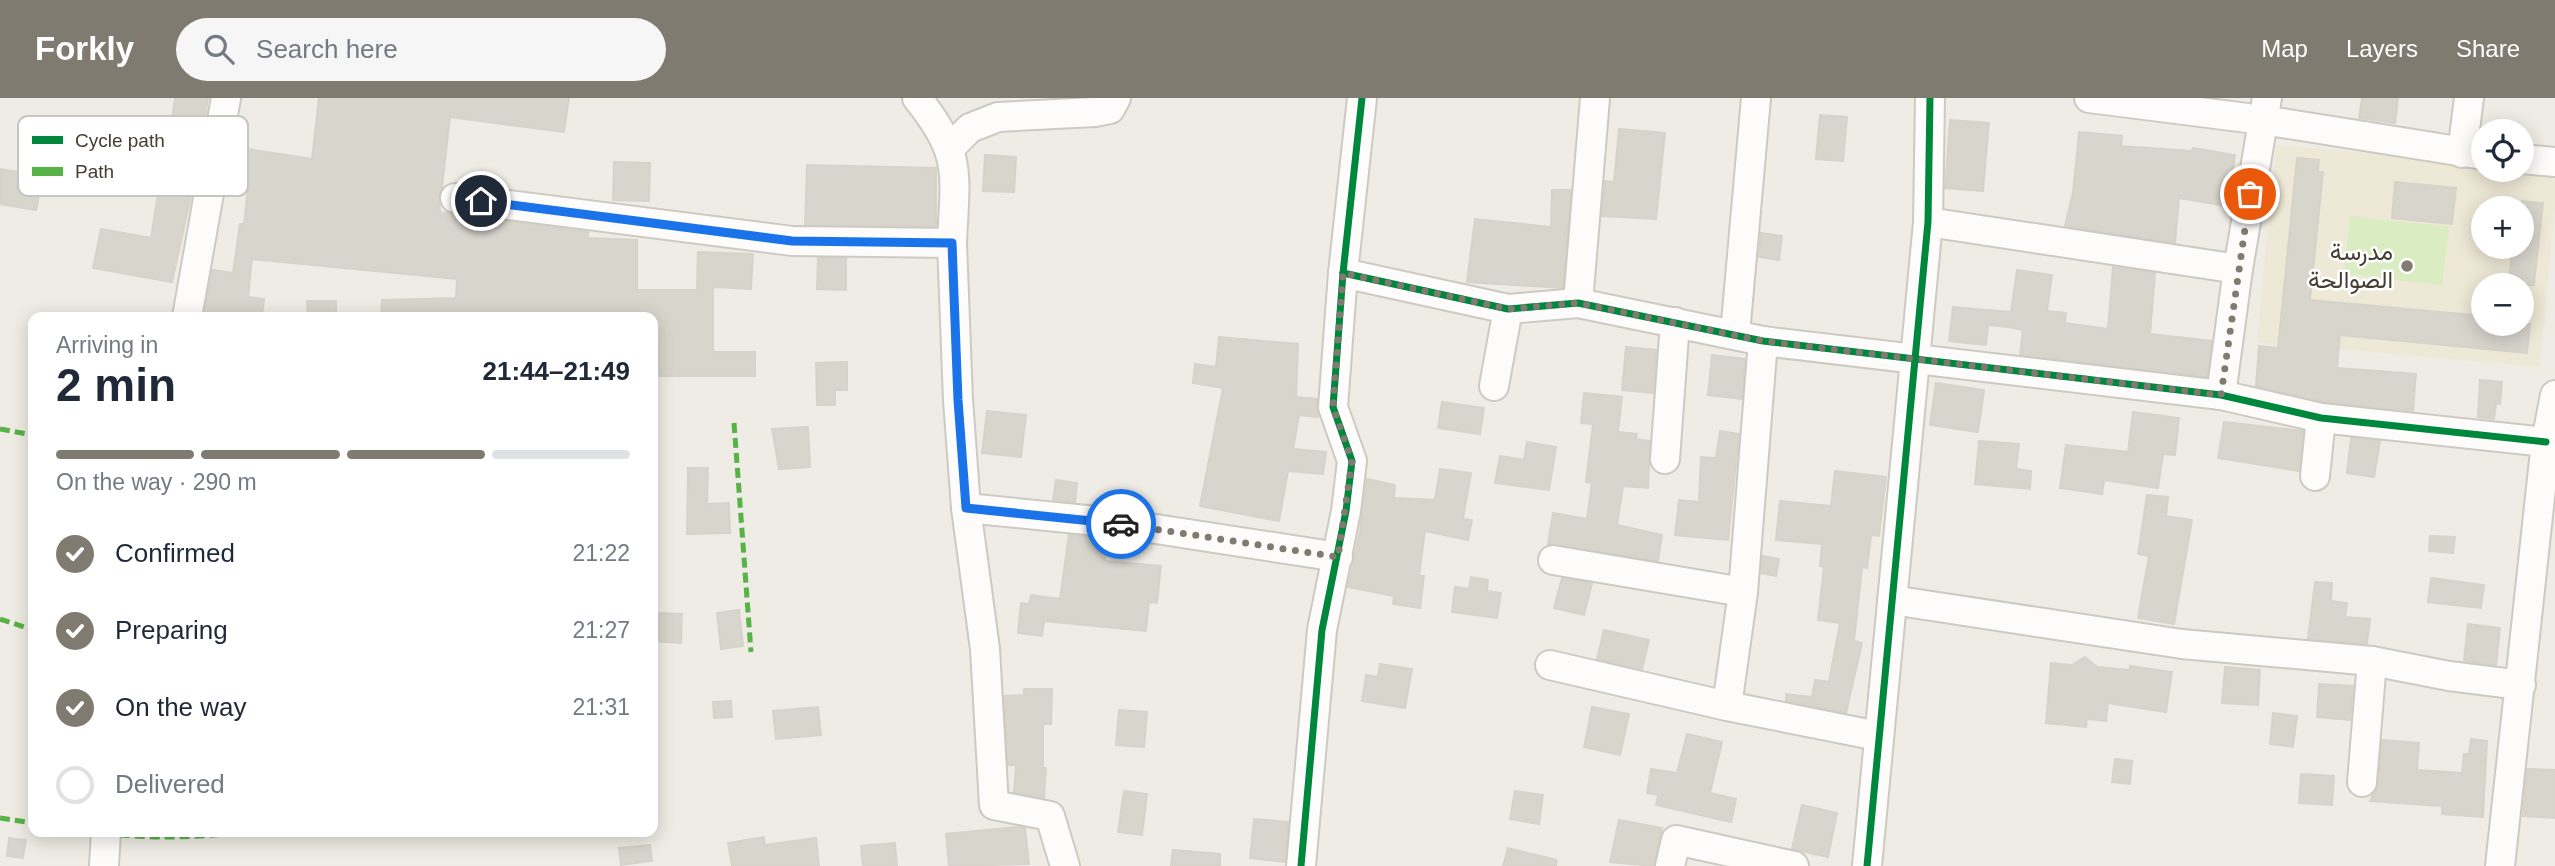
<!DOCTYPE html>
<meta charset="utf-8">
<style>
:root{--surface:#fff;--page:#f6f6f7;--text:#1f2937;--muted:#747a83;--line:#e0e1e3;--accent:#807b70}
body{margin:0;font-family:Helvetica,Vazirmatn,sans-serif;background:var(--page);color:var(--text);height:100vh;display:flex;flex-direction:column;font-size:26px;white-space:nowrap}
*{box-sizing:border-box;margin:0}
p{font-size:23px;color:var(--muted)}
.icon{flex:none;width:38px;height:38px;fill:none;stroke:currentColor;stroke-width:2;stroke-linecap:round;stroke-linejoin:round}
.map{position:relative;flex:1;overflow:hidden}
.panel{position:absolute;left:28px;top:214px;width:630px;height:525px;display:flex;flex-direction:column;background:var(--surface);border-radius:14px;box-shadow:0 4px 18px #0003}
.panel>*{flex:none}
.tools{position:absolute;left:2471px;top:21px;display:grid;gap:14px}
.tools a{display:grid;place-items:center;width:63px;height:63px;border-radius:50%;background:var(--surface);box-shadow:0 4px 18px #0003;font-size:35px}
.pin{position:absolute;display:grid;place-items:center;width:60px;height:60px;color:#fff;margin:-30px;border:4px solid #fff;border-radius:50%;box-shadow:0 2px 7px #0007}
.courier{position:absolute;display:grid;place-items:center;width:70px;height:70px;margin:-35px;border:5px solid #1a73e8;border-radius:50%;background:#fff;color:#222;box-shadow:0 2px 9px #0007}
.headline em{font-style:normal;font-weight:600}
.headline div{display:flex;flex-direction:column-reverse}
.headline{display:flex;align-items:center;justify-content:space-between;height:119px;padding:0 28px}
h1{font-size:46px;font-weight:600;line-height:52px}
.bar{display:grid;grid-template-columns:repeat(4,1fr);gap:10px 7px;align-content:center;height:84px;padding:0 28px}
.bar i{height:9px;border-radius:5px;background:var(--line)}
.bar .on{background:var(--accent)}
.bar p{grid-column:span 4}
ol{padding:0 28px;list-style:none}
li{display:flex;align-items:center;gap:21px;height:77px}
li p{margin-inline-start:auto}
li .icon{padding:7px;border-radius:50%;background:var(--accent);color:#fff;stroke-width:4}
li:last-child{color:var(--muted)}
li i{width:38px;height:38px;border:4px solid var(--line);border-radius:50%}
header{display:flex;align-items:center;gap:42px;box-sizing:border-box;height:98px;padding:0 35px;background:var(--accent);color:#fff}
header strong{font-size:33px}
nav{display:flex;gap:38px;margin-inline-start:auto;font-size:24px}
.search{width:490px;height:63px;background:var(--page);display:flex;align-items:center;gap:18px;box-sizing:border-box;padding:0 24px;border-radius:38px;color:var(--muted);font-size:26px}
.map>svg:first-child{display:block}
</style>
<header>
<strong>Forkly</strong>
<div class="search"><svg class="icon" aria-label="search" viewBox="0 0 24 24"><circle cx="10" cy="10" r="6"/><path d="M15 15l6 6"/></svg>Search here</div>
<nav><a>Map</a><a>Layers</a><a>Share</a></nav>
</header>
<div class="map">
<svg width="2555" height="768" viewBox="0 0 2555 768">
<rect width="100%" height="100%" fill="#efece5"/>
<path fill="#eee8d6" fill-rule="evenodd" d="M2276,47L2483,65V72L2555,71V106L2540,269L2257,244ZM2483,110H2522V149H2483ZM2483,187H2522V226H2483Z"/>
<polygon fill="#daecc2" points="2350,118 2449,129 2442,187 2344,176"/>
<g fill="#d8d5cd" stroke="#d7d3cb" stroke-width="2">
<polygon points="175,0 208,0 202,39 170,34"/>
<polygon points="319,0 569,0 564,34 450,19 442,89 439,99 440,114 588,134 588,140 637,142 637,192 697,192 698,154 753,156 751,191 713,189 713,254 755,254 755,278 653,278 653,219 381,219 382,202 456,200 457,181 252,161 248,199 264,201 262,219 204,219 212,172 233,175 240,126 244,126 248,90 227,87 234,49 312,61"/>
<polygon points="2362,0 2398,0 2395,25 2359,20"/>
<polygon points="1820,17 1847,19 1843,63 1816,61"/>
<polygon points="1950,22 1989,25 1983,93 1945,90"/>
<polygon points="1619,31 1665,35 1656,121 1602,118 1605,83 1614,84"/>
<polygon points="2079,34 2122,38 2121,48 2192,53 2193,50 2235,57 2227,108 2179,100 2175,145 2065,128 2073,94"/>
<polygon points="985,57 1016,59 1014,94 983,93"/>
<polygon points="2297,60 2319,62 2318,74 2323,74 2310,202 2483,218 2483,226 2530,226 2527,255 2340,237 2337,270 2416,276 2413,313 2324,304 2256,288 2259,248 2278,250"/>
<polygon points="614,64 650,65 649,103 613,102"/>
<polygon points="807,67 936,70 936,128 805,127"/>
<polygon points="0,71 43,78 36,112 0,106"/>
<polygon points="161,78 194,84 172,184 93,170 101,131 151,140"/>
<polygon points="2395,84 2456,90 2452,126 2392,120"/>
<polygon points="1552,92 1571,92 1563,190 1467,184 1475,121 1551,129"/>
<polygon points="2522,103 2543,105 2535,176 2534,187 2509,187 2512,149 2522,149"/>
<polygon points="1761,135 1782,138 1779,162 1759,159"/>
<polygon points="818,160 846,160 846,192 817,191"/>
<polygon points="2113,169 2155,175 2150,236 2212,243 2207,279 2020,257 2023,232 2008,229 1988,227 1986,247 1949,243 1953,209 2011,214 2017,172 2052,177 2047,213 2066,215 2065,225 2108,231"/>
<polygon points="307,203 336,203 336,219 308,219"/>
<polygon points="1219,239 1298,246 1296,299 1317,301 1318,319 1299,317 1293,351 1326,354 1323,376 1288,373 1279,423 1200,408 1223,290 1193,285 1195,266 1216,269"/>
<polygon points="1626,249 1656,252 1653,295 1622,292"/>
<polygon points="1712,257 1745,261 1742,301 1708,297"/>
<polygon points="847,264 847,292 835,292 835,307 817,307 816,265"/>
<polygon points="2480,282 2502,284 2500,306 2496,305 2494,321 2478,319"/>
<polygon points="1936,285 1984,292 1978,334 1930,327"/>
<polygon points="1584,295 1622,299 1618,334 1637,336 1636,341 1650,343 1648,390 1623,388 1617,427 1662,437 1658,463 1548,446 1553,415 1587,421 1592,385 1586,384 1593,326 1581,325"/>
<polygon points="1442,304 1484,310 1480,336 1438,330"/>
<polygon points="987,313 1026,317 1021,359 982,355"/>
<polygon points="2133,314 2179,320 2175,357 2163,356 2158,390 2104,382 2102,396 2060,390 2066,347 2128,354"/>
<polygon points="2224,324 2303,333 2299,373 2218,360"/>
<polygon points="808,329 810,369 779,371 772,331"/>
<polygon points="1720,333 1739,336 1728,442 1675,437 1679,402 1699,404 1701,359 1716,360"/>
<polygon points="2351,340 2380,343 2374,379 2347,375"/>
<polygon points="1979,343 2019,346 2016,371 2031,373 2030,391 1975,386"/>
<polygon points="1527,344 1556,349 1549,392 1495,385 1500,358 1524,362"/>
<polygon points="688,370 708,370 707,406 729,405 730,435 687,436"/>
<polygon points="1440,371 1471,375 1463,421 1472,422 1468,442 1425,433 1419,478 1424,478 1420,510 1393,506 1394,498 1348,489 1360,433 1367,381 1395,387 1394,400 1435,402"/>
<polygon points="1835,373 1886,379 1879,438 1871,437 1867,470 1862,469 1854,543 1862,545 1846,615 1786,603 1786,596 1812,599 1815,582 1829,584 1840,525 1818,522 1824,469 1820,468 1822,446 1776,442 1780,403 1831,408"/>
<polygon points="1056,382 1077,385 1075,404 1053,402"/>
<polygon points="2147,397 2168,399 2166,418 2192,422 2174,526 2138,520 2149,458 2138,456"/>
<polygon points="1069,437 1107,441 1105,463 1161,468 1157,505 1149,504 1146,533 1044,523 1042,538 1018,535 1021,505 1029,506 1031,497 1060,501"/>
<polygon points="2430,438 2455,439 2453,455 2429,453"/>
<polygon points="1763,458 1779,461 1776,478 1761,475"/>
<polygon points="1471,479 1488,482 1487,493 1501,495 1497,520 1452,514 1455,489 1469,491"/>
<polygon points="1562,480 1592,485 1584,517 1554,510"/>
<polygon points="2431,480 2484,487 2481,510 2428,504"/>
<polygon points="2315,484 2332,485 2331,503 2347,505 2345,519 2370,521 2367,546 2308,541"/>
<polygon points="739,512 743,548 721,551 717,515"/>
<polygon points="657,515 682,516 681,545 655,543"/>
<polygon points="2468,526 2500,530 2496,567 2464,563"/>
<polygon points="1604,532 1649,542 1642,571 1597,561"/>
<polygon points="2085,559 2097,569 2130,572 2130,568 2172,574 2166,614 2108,605 2106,623 2087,621 2086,629 2046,625 2051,565 2072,567"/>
<polygon points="1380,566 1412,571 1405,610 1362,603 1366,577 1378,579"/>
<polygon points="2225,569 2260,572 2258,607 2222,605"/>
<polygon points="2319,586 2353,588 2350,622 2317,619"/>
<polygon points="1024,591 1052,591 1051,626 1043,626 1043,670 1046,670 1044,700 1014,694 1016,667 1008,667 1004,598 1024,597"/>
<polygon points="731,603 732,619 714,620 713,604"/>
<polygon points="818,609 821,637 776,641 773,613"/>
<polygon points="1592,609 1629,616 1620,657 1584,649"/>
<polygon points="1119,612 1147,614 1144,649 1116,647"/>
<polygon points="2273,615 2297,618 2293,649 2270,646"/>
<polygon points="1687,636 1722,644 1710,695 1736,701 1731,724 1656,707 1658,697 1647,695 1651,671 1677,675"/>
<polygon points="2471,641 2487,643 2483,719 2442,716 2442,708 2370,703 2379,685 2382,642 2419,645 2417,672 2462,675 2464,656 2469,656"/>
<polygon points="2115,661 2132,663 2130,686 2112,684"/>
<polygon points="2527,671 2555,672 2555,720 2523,718"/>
<polygon points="2301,676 2334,678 2332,707 2299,705"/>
<polygon points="1124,693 1147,696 1142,737 1118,734"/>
<polygon points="1515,693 1543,697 1539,726 1510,721"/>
<polygon points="1802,707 1837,715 1828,759 1792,751"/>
<polygon points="1254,721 1288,724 1285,764 1250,760"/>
<polygon points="1619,722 1662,730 1654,768 1610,764"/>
<polygon points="1017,729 1025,730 1029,766 949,768 946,736"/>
<polygon points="764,739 765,747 816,740 819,768 732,768 728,745"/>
<polygon points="9,740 26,742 23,760 7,758"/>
<polygon points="895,745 897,768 863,768 861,748"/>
<polygon points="650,747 652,763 621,767 619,750"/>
<polygon points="1508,750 1557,762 1556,768 1503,768"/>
<polygon points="1173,752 1220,756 1220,768 1171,768"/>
</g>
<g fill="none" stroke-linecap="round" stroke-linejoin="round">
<defs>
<g id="minor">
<polyline points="2089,0 2263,22 2483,57"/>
<polyline points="949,51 970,30 998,19 1095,14 1110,11 1116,0"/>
<polyline points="2462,55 2469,0"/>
<polyline points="2522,61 2555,64"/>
<path d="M455,100L792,143L952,145C955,75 963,57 917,0"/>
<polyline points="1928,124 2238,171"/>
<polyline points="952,145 958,302 966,410 985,551 994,707 1050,718 1065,768"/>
<polyline points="1343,175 1508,211 1578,205 1763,243 2221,297 2321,320 2546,344"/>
<polyline points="1578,205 1595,0"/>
<polyline points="187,219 226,0"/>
<polyline points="1735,236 1756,0"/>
<polyline points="1494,288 1508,211"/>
<polyline points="2221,297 2238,171 2267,0"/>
<polyline points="1665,361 1675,224"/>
<polyline points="2315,378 2321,320"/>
<polyline points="966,410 1117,425 1338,459"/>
<polyline points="1553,462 1743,494"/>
<polyline points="1892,502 2182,546 2372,563 2449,578 2521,587"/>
<polyline points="1550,567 1727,608 1878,638"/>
<polyline points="1727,608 1743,494 1763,243"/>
<polyline points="2362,684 2372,563"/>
<polyline points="104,768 106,733"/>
<polyline points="1301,768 1322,532 1346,413 1352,363 1333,309 1343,175 1362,0"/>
<polyline points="1670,768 1676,742 1794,768"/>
<polyline points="1867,768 1928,124 1930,0"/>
<polyline points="2500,768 2546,344 2555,297"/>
</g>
</defs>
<use href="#minor" stroke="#cccac3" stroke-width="32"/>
<use href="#minor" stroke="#fdfcfb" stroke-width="28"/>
<g stroke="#57b346" stroke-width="5" stroke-dasharray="10 5" stroke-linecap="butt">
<polyline points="734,325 751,554"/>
<polyline points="0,331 33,337"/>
<polyline points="0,521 33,532"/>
<polyline points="0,720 33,725"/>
<path d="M90,733C150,742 194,740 253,733"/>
</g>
<defs>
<g id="cycleway">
<polyline points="1343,175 1508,211 1578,205 1763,243 2221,297 2321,320 2546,344"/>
<polyline points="1301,768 1322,532 1346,413 1352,363 1333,309 1343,175 1362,0"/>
<polyline points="1867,768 1928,124 1930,0"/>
</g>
</defs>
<use href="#cycleway" stroke="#fff" stroke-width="11"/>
<use href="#cycleway" stroke="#00873e" stroke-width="7"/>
</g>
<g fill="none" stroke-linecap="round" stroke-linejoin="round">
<polyline stroke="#807b70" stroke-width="7" stroke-dasharray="0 12.6" points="1121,426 1338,459 1352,363 1333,309 1343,175 1508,211 1578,205 1763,243 2221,297 2250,96"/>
<polyline stroke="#1a73e8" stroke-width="9" points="481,103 792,143 952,145 958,302 966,410 1121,426"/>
</g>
<circle fill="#807b70" stroke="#fff" stroke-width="2.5" cx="2407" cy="168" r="7"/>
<g text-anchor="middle" stroke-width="5" stroke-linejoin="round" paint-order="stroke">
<g font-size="24" fill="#443e31" stroke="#fff" text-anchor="end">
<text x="2393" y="162">مدرسة<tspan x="2393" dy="28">الصوالحة</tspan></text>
</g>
</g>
<rect x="18" y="18" width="230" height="80" rx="10" fill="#fff" stroke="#c7c5c1" stroke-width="2"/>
<rect x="32" y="38" width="31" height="8" fill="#00873e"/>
<rect x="32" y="69" width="31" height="9" fill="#57b346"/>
<g font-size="19" fill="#443e31">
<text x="75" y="49">Cycle path</text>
<text x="75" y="80">Path</text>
</g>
</svg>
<div class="tools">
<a><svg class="icon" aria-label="locate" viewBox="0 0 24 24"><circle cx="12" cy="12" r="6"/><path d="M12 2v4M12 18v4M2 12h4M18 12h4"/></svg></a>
<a>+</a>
<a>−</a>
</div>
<div class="pin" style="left:2250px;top:96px;background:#ea580c"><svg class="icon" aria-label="bag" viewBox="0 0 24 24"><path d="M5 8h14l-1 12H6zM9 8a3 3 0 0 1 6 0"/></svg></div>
<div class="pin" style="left:481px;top:103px;background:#1f2937"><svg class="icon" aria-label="home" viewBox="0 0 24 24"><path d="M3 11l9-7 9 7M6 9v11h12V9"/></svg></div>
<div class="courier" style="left:1121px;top:426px"><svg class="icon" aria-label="car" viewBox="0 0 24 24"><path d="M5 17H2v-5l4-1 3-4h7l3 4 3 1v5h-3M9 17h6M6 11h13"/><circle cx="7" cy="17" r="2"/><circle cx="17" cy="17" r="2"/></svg></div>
<section class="panel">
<div class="headline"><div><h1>2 min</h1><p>Arriving in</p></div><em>21:44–21:49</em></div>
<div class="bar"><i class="on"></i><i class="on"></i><i class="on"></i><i></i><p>On the way · 290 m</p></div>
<ol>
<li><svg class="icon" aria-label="check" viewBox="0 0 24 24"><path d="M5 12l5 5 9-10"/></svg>Confirmed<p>21:22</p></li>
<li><svg class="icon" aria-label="check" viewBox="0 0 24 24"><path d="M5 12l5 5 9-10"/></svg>Preparing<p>21:27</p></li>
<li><svg class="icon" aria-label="check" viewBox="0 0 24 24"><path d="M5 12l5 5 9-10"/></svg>On the way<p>21:31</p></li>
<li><i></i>Delivered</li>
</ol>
</section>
</div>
